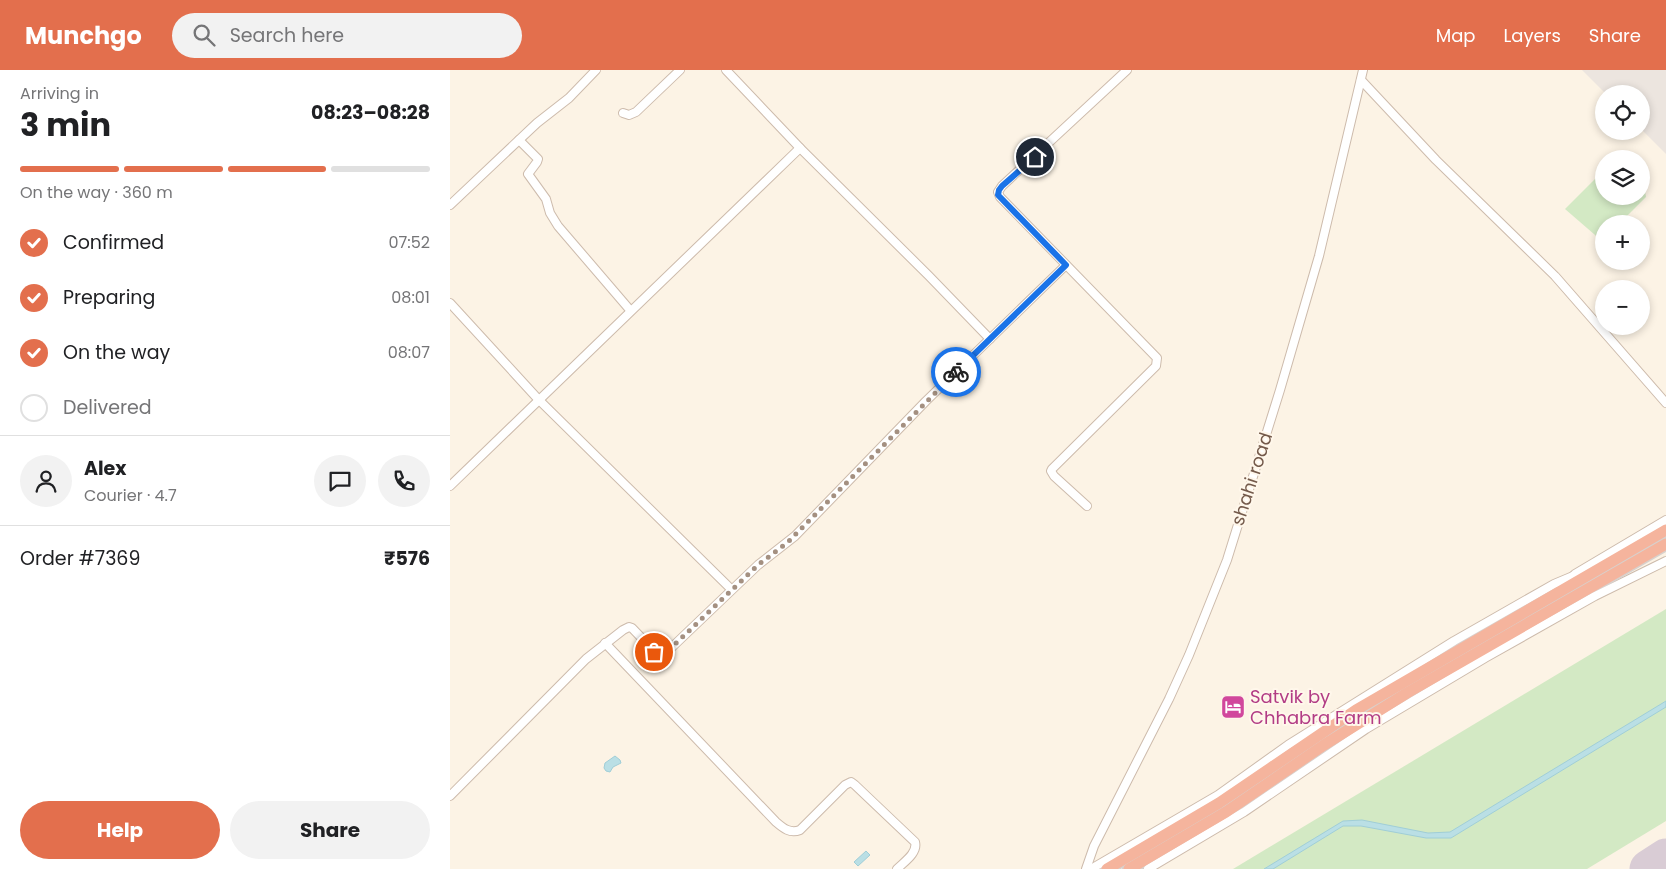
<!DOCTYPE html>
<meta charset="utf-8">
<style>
:root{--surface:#fff;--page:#f2f2f2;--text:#202124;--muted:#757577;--line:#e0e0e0;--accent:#e36f4d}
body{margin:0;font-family:Poppins,sans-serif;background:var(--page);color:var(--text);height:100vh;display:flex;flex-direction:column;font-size:19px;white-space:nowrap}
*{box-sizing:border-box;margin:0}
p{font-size:16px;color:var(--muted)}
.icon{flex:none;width:28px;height:28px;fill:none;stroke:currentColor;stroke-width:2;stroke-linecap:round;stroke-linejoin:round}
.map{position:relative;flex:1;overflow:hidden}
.sheet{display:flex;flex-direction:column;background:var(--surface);width:450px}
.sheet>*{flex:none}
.controls{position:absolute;left:1145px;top:15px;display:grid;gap:10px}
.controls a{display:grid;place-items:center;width:55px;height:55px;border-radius:50%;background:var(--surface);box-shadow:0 2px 8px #0003;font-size:25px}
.pin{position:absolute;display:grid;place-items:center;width:42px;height:42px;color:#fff;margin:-21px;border:2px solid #fff;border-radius:50%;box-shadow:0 1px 5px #0007}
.courier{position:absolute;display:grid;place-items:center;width:50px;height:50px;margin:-25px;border:4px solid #1a73e8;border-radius:50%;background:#fff;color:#222;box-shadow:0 1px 6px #0007}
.summary em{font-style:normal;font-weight:700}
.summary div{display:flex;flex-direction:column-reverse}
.summary{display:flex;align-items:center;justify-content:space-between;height:85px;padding:0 20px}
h1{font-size:32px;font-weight:700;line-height:38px}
.bar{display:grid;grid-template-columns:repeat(4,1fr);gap:8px 5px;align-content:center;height:60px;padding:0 20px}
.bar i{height:6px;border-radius:4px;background:var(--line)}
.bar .current{background:var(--accent)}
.bar p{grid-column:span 4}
.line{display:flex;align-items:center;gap:12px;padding:0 20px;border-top:1px solid var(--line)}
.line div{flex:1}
.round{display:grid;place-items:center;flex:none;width:52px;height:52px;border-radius:26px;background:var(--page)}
ol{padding:0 20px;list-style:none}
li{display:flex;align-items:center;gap:15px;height:55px}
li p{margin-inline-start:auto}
li .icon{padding:5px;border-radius:50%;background:var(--accent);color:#fff;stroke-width:4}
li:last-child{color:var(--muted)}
li i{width:28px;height:28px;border:2px solid var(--line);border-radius:50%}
.primary-button{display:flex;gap:10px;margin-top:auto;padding:10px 20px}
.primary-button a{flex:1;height:58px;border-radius:30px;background:var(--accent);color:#fff;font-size:20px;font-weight:700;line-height:58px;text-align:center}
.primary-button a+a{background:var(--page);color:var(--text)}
header{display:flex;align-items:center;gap:30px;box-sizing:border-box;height:70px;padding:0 25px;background:var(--accent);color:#fff}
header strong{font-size:24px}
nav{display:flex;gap:28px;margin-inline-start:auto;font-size:18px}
.search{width:350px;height:45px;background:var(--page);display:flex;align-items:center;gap:12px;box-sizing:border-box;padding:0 18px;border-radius:28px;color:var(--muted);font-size:19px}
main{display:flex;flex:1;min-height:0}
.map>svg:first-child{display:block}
</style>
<header>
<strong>Munchgo</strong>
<div class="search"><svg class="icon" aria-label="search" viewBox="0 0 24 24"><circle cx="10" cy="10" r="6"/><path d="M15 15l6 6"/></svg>Search here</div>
<nav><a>Map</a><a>Layers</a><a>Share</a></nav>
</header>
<main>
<section class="sheet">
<div class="summary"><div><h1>3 min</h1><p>Arriving in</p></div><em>08:23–08:28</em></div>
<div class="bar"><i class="current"></i><i class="current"></i><i class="current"></i><i></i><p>On the way · 360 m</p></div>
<ol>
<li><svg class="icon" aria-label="check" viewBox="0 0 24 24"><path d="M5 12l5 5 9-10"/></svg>Confirmed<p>07:52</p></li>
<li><svg class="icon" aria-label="check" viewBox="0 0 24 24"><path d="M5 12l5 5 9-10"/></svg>Preparing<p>08:01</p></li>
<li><svg class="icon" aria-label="check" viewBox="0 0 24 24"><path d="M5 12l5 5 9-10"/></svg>On the way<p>08:07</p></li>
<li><i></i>Delivered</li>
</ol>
<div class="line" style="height:90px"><a class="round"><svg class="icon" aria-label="person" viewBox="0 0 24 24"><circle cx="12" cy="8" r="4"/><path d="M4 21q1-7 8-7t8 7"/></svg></a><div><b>Alex</b><p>Courier · 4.7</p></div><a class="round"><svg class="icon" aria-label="chat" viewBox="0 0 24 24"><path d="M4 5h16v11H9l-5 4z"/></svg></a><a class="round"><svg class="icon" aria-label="phone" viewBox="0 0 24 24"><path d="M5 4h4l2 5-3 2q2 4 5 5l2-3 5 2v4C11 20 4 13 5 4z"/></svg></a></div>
<div class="line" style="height:65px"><div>Order #7369</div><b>₹576</b></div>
<div class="primary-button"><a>Help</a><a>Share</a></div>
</section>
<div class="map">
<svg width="1216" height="799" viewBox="0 0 1216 799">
<rect width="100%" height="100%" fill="#fcf3e5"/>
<polygon fill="#ece5df" points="1132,0 1216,0 1216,84 1191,59 1191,24 1156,24"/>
<g fill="#d3e9c4">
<polygon points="1154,100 1154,126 1191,126 1191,112 1194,115 1196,127 1169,154 1154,154 1154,169 1152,171 1115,139"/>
<polygon points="1216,539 1216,751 1137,799 783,799"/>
</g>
<g fill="#badfe5" stroke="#a0ced7">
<polygon points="1216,631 1216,637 1001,768 976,768 911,756 893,756 823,799 814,799 893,751 912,750 978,763 1000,762"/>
<polygon points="165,686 170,690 171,693 163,697 160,702 156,701 154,698 155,693"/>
<polygon points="416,781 420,785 408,796 404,792"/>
</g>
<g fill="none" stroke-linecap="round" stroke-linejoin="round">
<polyline stroke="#d9ccd5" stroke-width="39" points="1199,799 1216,788"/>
<g stroke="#dacdbe" stroke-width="11" stroke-dasharray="11 5.5" stroke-linecap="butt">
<polyline points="980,590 1069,539"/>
<polyline points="772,751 795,737 839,705"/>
<polyline points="691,799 741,769"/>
</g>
<defs>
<g id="minor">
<polyline points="276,0 350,78 479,206 540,269"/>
<polyline points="911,10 986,90 1105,206 1216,333"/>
<polyline points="173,43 179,45 186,42 230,0"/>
<polyline points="69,70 88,89 87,92 78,104 96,129 100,143 108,156 180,240"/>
<polyline points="0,135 87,53 119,28 146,0"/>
<polyline points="0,233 88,329 281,519"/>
<polyline points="0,416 350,78"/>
<polyline points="637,436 604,406 601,401 602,399 706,296 707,288 550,127 548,122 552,116 677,0"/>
<polyline points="1124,510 1123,506 1125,504 1216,450"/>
<path d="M155,573L326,752C333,758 340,764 350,760L395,715L401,712L405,715L465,772C468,783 454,792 447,799"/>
<polyline points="0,726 136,589 173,560 179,557 182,558 207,584 215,583 220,579 308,495 345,466 476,331 616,195"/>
<polyline points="636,799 644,776 719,629 739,585 777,490 830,320 869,186 913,0"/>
<polyline points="641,799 768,725 838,675 1004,571 1104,514 1123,506"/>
<polyline points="698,799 794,742 916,659 1035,588 1145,526 1216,491"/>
</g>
<g id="highway">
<polyline points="657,799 769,733 906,640 1216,460"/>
<polyline points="679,799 776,742 874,675 957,623 1216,474"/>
</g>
</defs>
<use href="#minor" stroke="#cdbbac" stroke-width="10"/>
<use href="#highway" stroke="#d8d1cd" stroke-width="14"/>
<use href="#minor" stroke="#fff" stroke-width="8"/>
<use href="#highway" stroke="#f5b49d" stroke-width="11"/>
</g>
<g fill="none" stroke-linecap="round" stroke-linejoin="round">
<polyline stroke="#a49081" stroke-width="5" stroke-dasharray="0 9" points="204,582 211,585 220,579 308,495 338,472 506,302"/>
<polyline stroke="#1a73e8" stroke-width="6" points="506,302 616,195 548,125 549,120 552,116 585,87"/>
</g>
<defs>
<symbol id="hotel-square" viewBox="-11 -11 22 22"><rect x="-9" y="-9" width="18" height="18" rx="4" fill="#d1479c" stroke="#fff7eb"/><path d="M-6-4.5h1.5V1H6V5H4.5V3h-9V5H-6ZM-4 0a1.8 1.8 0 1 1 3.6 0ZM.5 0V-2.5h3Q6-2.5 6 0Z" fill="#fff"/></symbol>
</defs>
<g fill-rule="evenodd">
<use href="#hotel-square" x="769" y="623" width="28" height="28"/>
</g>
<g text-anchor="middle" stroke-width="4" stroke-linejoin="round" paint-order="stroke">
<g font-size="18" fill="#745a4b" stroke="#fff7eb">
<text transform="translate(802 409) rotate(-72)" y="6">shahi road</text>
</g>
<g font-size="18" fill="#b23c85" stroke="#fff7eb" text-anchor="start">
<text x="800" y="633">Satvik by<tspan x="800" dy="21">Chhabra Farm</tspan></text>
</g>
</g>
</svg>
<div class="controls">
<a><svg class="icon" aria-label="locate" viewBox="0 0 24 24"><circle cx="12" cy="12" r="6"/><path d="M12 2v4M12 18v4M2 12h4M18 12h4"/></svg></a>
<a><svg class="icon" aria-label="layers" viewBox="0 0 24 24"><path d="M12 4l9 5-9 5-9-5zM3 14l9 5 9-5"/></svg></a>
<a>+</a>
<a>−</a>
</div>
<div class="pin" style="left:204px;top:582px;background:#ea580c"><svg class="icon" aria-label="bag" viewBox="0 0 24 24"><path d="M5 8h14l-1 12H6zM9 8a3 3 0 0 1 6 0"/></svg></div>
<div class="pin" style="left:585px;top:87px;background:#1f2937"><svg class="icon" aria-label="home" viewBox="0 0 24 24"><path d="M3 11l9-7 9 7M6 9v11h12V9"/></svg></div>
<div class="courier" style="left:506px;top:302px"><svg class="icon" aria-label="bike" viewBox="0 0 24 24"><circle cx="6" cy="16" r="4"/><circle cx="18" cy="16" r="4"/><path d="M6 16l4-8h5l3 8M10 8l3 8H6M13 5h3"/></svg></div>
</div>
</main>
